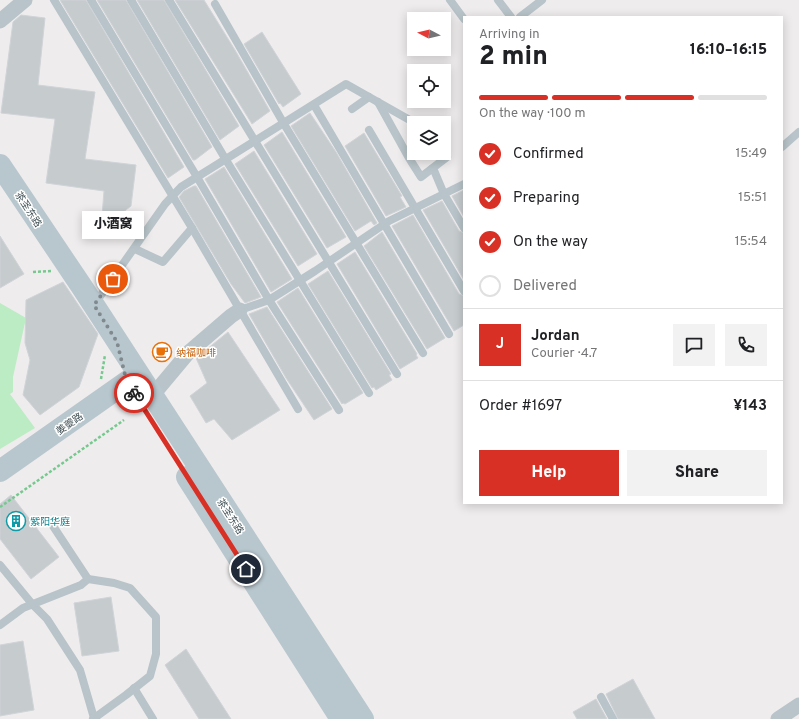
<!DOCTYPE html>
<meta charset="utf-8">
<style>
:root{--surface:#fff;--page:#f2f2f2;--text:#202124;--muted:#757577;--line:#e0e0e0;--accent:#d93025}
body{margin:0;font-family:Overpass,"Noto Sans SC",sans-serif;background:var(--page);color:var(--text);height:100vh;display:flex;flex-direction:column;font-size:15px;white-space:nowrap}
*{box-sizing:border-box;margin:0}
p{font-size:13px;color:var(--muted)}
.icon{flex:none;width:22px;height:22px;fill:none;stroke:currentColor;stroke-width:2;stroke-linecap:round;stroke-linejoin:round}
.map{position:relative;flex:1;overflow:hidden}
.details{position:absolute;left:463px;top:16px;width:320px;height:488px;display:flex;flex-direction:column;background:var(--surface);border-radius:0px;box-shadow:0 2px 10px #0003}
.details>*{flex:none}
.needle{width:26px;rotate:277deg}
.buttons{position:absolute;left:407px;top:12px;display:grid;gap:8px}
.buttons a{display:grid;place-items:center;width:44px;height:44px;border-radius:0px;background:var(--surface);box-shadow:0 2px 10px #0003;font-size:20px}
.pin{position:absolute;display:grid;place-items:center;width:34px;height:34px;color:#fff;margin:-17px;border:2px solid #fff;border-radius:50%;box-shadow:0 1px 4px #0007}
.courier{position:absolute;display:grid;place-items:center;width:40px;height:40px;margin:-20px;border:3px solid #d93025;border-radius:50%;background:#fff;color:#222;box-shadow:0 1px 5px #0007}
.bubble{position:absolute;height:28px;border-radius:0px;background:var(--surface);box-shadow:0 2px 10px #0003;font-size:13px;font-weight:800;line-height:28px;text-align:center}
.summary em{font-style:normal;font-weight:800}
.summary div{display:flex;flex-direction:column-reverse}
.summary{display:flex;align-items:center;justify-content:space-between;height:68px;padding:0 16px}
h1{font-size:26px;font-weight:800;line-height:30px}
.bar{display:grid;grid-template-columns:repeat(4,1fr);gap:6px 4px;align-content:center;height:48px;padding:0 16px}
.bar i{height:5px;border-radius:3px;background:var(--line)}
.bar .current{background:var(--accent)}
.bar p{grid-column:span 4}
.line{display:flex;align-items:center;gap:10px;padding:0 16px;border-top:1px solid var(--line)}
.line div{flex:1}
.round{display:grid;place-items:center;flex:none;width:42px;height:42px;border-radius:0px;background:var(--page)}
ol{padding:0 16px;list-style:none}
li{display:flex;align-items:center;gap:12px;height:44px}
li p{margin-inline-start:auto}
li .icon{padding:4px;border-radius:50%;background:var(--accent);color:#fff;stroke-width:4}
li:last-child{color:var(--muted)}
li i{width:22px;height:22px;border:2px solid var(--line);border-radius:50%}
.action{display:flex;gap:8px;margin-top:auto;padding:8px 16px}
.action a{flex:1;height:46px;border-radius:0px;background:var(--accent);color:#fff;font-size:16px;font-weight:800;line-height:46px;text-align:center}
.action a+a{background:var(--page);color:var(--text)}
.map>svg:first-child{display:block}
</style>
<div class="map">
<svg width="799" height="719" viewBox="0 0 799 719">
<rect width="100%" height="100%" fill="#efeced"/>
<polygon fill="#bbecc4" points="0,303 26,318 13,377 13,392 10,394 35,428 0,449"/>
<g fill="#c6cbce" stroke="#d0d4d8">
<polygon points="60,0 86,0 184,167 168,178"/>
<polygon points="97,0 126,0 212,147 195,160 193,160"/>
<polygon points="137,0 164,0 239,126 220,140"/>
<polygon points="175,0 204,0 235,50 270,111 252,124"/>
<polygon points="21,15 45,18 38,85 95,92 85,159 136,165 131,206 116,218 102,216 104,191 46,183 55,119 1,113 13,22"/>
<polygon points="262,32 301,94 283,107 280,103 279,104 244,44"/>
<polygon points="310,113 336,152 377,223 374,225 371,221 355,231 291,126"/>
<polygon points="282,132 346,237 327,248 264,145"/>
<polygon points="364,133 402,196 400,197 406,207 386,216 345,146"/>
<polygon points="254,151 317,254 298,266 235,164"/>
<polygon points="224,167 292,279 271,292 205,179"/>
<polygon points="194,186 196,186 261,297 245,303 231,284 179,197 184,191"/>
<polygon points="464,190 464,217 452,196"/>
<polygon points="442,201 459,231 464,233 464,280 423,210"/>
<polygon points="413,215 459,294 464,296 464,325 454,331 392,226"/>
<polygon points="382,232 445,338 427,349 364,246"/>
<polygon points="0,236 24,274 0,288"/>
<polygon points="355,252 417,354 416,355 418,358 400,369 337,264"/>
<polygon points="328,271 391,374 389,375 392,380 376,390 374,387 372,388 308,284"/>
<polygon points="63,282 98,334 79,387 40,415 23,395 30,360 25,343 26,300"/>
<polygon points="298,288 363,393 345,404 343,403 342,404 277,302"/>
<polygon points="267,307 332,409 314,420 286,378 249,314"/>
<polygon points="228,332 280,410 232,440 214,419 206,423 190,396 207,383 196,358"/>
<polygon points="11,495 59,557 31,579 0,539 0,504"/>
<polygon points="111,597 119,651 82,656 74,603"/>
<polygon points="23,641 34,710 0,716 0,645"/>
<polygon points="186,649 231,719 199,719 165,665"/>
<polygon points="633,679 655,719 618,719 606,694"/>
<polygon points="596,699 607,719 577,719 573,712"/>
</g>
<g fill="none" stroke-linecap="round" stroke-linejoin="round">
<g stroke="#75c98e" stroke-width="2.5" stroke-dasharray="3 2" stroke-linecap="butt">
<polyline points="33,272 51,271"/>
<polyline points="101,379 105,355"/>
<polyline points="0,507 124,420"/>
</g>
<g stroke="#b8c4c9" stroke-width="8">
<polyline points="54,0 192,228 163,262 135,249"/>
<polyline points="91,0 197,177 269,300 339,410"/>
<polyline points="131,0 226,160 369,393"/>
<polyline points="169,0 397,374"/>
<polyline points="450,0 464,19"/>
<polyline points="498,0 511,17"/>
<polyline points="215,4 284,124 423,353"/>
<polyline points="520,17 542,0"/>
<polyline points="378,102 409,158 421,177 447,157 444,153"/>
<polyline points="314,105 449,334"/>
<polyline points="352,109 369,97"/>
<polyline points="369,130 464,291"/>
<polyline points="782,147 799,132"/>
<polyline points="433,168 444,194 464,228"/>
<polyline points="192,228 298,409"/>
<polyline points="94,305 165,204 181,187 346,84 415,123"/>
<polyline points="240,310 269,300 315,271 389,221 464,184"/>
<polyline points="0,565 33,605 47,619 80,670 94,718"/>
<polyline points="88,579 114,583 130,588 156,617 156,654 150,676 126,695 93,719"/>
<polyline points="0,625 23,608 81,585 88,579 51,523"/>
<polyline points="134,688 153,719"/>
<polyline points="601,697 613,719"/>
</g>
<g stroke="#b8c4c9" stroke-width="15">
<polyline points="0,21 25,0"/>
<polyline points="152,396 188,353 231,316 240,310"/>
<polyline points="778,719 799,705"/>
</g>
<g stroke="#b8c7ce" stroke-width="22">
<polyline points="0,165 82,287 363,719"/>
<polyline points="0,471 138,374"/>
<polyline points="187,477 341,719"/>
</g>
</g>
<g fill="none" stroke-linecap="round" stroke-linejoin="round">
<polyline stroke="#80898d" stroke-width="4" stroke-dasharray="0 7.2" points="113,279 94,305 117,342 127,383 134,393"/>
<polyline stroke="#d93025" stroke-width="5" points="134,393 246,569"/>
</g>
<defs>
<symbol id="cafe-ring" viewBox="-11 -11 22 22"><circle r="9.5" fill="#fff" stroke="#e8710a" stroke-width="1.5"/><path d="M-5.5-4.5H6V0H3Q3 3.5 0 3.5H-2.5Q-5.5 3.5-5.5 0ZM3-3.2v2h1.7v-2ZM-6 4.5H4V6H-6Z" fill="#e8710a"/></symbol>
<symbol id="building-ring" viewBox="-11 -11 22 22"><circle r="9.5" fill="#fff" stroke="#0f9aa8" stroke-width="1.5"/><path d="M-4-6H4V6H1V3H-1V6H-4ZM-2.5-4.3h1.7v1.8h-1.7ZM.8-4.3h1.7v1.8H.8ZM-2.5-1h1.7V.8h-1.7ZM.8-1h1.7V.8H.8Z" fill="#0f9aa8"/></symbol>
</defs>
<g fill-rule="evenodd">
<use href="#cafe-ring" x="151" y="341" width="22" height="22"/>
<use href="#building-ring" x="5" y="510" width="22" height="22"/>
</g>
<g text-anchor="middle" stroke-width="3" stroke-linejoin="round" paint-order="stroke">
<g font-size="10" fill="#455459" stroke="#fff">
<text transform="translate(29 209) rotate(57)" y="4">茶圣东路</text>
<text transform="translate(69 423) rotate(-35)" y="4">姜夔路</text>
<text transform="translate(231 516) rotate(57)" y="4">茶圣东路</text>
</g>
<g font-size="10" fill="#c56008" stroke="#fff" text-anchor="start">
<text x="176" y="356">纳福咖啡</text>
</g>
<g font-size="10" fill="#0d838f" stroke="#fff" text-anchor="start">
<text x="30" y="525">紫阳华庭</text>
</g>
</g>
</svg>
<div class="buttons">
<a><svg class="needle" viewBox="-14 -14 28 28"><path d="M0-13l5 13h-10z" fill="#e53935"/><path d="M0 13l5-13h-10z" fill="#757577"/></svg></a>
<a><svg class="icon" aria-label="locate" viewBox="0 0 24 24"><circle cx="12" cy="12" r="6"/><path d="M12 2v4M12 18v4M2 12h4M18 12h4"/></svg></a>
<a><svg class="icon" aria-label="layers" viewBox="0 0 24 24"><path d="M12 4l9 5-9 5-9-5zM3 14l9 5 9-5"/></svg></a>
</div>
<div class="pin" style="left:113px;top:279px;background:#ea580c"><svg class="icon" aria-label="bag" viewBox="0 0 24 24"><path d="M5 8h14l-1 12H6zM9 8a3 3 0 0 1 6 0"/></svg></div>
<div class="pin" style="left:246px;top:569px;background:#1f2937"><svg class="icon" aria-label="home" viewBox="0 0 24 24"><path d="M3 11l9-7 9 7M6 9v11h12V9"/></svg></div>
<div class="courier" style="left:134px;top:393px"><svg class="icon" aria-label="bike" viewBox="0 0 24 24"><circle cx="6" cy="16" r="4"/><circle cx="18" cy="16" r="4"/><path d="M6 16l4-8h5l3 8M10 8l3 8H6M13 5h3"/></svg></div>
<div class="bubble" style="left:82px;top:211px;width:62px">小酒窝</div>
<section class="details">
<div class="summary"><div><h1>2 min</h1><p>Arriving in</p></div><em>16:10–16:15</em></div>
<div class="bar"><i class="current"></i><i class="current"></i><i class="current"></i><i></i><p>On the way · 100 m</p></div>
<ol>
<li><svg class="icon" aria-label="check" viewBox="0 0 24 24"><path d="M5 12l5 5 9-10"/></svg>Confirmed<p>15:49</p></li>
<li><svg class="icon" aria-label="check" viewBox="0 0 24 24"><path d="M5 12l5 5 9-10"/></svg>Preparing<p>15:51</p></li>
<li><svg class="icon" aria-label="check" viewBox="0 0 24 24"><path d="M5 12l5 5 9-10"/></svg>On the way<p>15:54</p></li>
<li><i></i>Delivered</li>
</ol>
<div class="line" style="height:72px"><b class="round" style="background:var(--accent);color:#fff">J</b><div><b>Jordan</b><p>Courier · 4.7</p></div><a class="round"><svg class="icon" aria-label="chat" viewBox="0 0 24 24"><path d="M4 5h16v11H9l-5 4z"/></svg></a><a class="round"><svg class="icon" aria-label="phone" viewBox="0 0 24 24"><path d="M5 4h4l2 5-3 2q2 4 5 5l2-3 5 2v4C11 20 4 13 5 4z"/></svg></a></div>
<div class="line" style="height:52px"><div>Order #1697</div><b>¥143</b></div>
<div class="action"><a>Help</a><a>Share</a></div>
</section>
</div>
